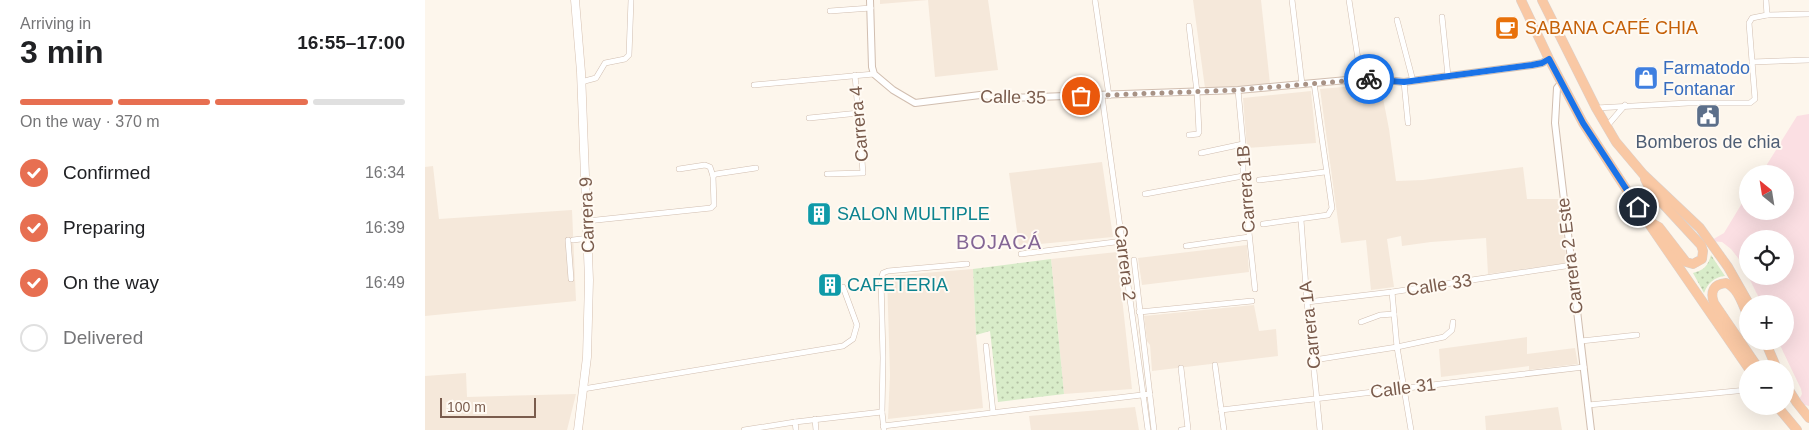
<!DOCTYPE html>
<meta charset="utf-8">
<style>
:root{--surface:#fff;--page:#f6f6f6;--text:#202124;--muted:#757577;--line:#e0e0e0;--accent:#e76f51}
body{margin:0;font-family:Helvetica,sans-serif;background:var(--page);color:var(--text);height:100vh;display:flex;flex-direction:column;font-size:19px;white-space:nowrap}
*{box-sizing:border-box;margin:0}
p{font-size:16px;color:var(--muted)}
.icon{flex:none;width:28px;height:28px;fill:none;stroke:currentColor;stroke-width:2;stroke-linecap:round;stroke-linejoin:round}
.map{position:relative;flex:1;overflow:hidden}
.details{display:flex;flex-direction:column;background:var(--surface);width:425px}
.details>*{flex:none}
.needle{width:32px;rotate:330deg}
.buttons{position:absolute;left:1314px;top:165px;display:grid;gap:10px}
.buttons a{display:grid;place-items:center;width:55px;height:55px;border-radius:50%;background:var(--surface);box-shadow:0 5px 20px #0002;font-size:25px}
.scale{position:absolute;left:15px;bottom:12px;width:96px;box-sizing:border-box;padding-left:5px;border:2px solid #7a5c4d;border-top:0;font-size:14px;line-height:18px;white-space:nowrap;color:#7a5c4d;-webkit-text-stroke:4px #fffaf3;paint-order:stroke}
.pin{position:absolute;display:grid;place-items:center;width:42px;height:42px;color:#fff;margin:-21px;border:2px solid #fff;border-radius:50%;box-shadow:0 1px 5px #0007}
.courier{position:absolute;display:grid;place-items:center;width:50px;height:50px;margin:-25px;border:4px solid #1a73e8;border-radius:50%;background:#fff;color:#222;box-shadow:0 1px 6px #0007}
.summary em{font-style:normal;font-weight:600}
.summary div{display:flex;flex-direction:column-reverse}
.summary{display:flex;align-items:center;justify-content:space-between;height:85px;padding:0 20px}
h1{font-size:32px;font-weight:600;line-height:38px}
.bar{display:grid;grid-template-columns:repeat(4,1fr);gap:8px 5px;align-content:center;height:60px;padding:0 20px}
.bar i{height:6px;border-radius:4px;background:var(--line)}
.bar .selected{background:var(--accent)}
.bar p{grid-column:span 4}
ol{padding:0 20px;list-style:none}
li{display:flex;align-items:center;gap:15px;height:55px}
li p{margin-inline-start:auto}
li .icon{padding:5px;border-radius:50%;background:var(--accent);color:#fff;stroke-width:4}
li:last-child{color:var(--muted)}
li i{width:28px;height:28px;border:2px solid var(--line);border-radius:50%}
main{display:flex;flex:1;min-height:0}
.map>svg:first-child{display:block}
</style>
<main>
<section class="details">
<div class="summary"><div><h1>3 min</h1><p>Arriving in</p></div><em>16:55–17:00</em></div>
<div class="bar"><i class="selected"></i><i class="selected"></i><i class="selected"></i><i></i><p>On the way · 370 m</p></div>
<ol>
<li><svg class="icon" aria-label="check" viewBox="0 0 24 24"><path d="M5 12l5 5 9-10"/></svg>Confirmed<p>16:34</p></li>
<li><svg class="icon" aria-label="check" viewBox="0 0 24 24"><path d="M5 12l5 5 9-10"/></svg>Preparing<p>16:39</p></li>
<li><svg class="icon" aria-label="check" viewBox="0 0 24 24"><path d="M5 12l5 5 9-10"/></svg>On the way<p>16:49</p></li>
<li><i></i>Delivered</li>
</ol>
</section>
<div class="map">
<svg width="1384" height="430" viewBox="0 0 1384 430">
<defs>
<pattern id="grass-dots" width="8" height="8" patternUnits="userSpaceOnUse" patternTransform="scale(1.25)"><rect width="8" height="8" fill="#d8ecc9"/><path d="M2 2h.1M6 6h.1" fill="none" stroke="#b4c2a5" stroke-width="1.8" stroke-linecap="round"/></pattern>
</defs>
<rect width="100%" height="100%" fill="#fdf6ec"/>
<g fill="#f5e8da">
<polygon points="455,0 563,0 573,70 510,77 503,0 455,4"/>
<polygon points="768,0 836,0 845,84 780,88"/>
<polygon points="942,85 956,88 964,129 971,181 998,180 1098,167 1102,199 1134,199 1142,263 1063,274 1061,238 1006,242 977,246 976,236 962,239 969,287 946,290 941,240 916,243 895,89"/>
<polygon points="886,91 891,143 822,148 818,98"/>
<polygon points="677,162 688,237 594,246 584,173"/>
<polygon points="8,166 14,219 147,210 151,301 0,316 0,167"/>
<polygon points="822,245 824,272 717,285 713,258"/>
<polygon points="692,252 707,389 639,394 626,259"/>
<polygon points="548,269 551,335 558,408 463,419 465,375 462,276"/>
<polygon points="829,305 834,331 851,329 853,356 727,371 725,345 722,341 719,316"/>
<polygon points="1102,337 1102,354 1150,348 1153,364 1104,370 1104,366 1016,377 1014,349"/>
<polygon points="41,373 42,397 151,394 142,430 0,430 0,376"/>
<polygon points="710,407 714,430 606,430 604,416"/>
<polygon points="1133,407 1137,430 1061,430 1060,416"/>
</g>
<polygon fill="#fbdfe3" points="1384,114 1384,406 1372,403 1377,394 1376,389 1353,341 1360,341 1360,304 1337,304 1323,276 1360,276 1360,239 1322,239 1322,274 1317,263 1306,249 1297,242 1285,241 1299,233 1322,195 1322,211 1360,211 1360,174 1336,174 1372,116"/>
<g fill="url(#grass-dots)">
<path d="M1286,255L1300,276C1289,277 1283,283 1279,293L1268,273C1279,270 1283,266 1286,255Z"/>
<polygon points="626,259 639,394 573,402 565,331 551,335 548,269"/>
</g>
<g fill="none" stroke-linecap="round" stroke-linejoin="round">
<defs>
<g id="minor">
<polyline points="670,0 684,96"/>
<polyline points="867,0 877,84"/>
<polyline points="924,0 936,79"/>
<polyline points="1341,0 1342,15"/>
<polyline points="405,11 446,8"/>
<polyline points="1017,17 1023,76"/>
<polyline points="972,20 988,81"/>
<polyline points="764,26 772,92 774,132 773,134 764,135"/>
<polyline points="1327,62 1384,60"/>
<polyline points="156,82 171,78 180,63 200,59 204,55 206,0"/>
<polyline points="979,82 983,123"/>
<polyline points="329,85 449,74"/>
<polyline points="813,90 818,144 818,176 830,289"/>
<polyline points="677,96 723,430"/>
<polyline points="1171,108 1263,103 1325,103 1330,99 1324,23 1327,18 1342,15 1384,14"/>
<polyline points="384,118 434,113"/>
<polyline points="1182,126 1200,105"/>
<polyline points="776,153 818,144"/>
<polyline points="402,174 438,173 430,75"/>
<polyline points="288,176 291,174 331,168"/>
<polyline points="834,180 900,172"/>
<polyline points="720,194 818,176"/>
<polyline points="876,220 882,302 895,430"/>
<polyline points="162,221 286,208 289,205 288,176 285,167 280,165 254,169"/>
<polyline points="838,224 903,215 907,208 889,83"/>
<polyline points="143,240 146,279"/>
<polyline points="148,240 164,238"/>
<polyline points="761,246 824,237"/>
<polyline points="596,254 698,241"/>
<polyline points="709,260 729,430"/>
<polyline points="967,292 972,347 986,430"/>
<polyline points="882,302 967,292 1147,265"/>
<polyline points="714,312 827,301"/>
<polyline points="936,322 955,315 969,314"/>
<polyline points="1156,341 1212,335"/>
<polyline points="561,346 568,412"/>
<polyline points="889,360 972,347 1019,337 1027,330 1028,322"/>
<polyline points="790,365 799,430"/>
<polyline points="756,368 763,429 756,430"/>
<polyline points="158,389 418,346 428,339 432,325 418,287"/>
<polyline points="1163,405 1322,390"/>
<polyline points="796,410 1159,367"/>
<polyline points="390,419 391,430"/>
<polyline points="370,422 371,430"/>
<polyline points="458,426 725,394"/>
<polyline points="319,430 370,422 457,412"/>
<polyline points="459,430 457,412 458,358 456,279 458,273 463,271 542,264"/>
</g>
<g id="tertiary">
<polyline points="445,0 447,67 449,74 468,90 490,103 555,95 584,98 813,90 944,78 979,82 1107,65 1117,63 1124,59"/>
<polyline points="1136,83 1132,88 1130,123 1166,430"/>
</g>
<polyline id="secondary" points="150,0 156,72 164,280 162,357 153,430"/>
<g id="trunk">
<polyline points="1096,0 1124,59 1158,123 1222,221 1324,369"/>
<polyline points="1117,0 1171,108 1191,142 1218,174 1275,228 1303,267 1324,304"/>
<polyline points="1220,179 1226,191 1276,245 1278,251 1277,259 1268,264 1261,262 1234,227 1225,222"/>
<path d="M1322,314C1317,303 1313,288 1301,283C1288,284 1285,292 1289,303L1334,369"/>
<polyline points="1340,341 1352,369"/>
<polyline points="1360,384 1372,403 1384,418"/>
<polyline points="1352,406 1372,430"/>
</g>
</defs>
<use href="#minor" stroke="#d1beb0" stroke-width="6"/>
<use href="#tertiary" stroke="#d1beb0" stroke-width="8"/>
<use href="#secondary" stroke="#d6c0b0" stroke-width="9"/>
<use href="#trunk" stroke="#dad1cd" stroke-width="10"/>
<use href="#minor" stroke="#fff" stroke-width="5"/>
<use href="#tertiary" stroke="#fff" stroke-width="6"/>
<use href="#secondary" stroke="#fff" stroke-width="8"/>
<use href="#trunk" stroke="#f9c8a4" stroke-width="9"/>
</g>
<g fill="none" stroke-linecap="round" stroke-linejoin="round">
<polyline stroke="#a89285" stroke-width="5" stroke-dasharray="0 9" points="656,96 813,90 944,79"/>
<polyline stroke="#1a73e8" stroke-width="6" points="944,79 979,82 1107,65 1117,63 1124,59 1158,123 1213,207"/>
</g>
<defs>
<symbol id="cafe-square" viewBox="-11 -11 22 22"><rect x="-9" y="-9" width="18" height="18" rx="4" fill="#e8710a" stroke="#fffaf3"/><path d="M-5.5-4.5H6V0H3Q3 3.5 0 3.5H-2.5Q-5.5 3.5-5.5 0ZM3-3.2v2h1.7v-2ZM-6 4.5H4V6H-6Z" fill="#fff"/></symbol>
<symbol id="shop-square" viewBox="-11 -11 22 22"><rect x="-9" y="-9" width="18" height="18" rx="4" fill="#3f7fe0" stroke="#fffaf3"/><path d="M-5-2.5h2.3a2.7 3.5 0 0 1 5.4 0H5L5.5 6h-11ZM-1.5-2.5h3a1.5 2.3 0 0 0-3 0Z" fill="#fff"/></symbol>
<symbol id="civic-square" viewBox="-11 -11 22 22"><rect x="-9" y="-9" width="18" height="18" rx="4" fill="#5c6f8a" stroke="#fffaf3"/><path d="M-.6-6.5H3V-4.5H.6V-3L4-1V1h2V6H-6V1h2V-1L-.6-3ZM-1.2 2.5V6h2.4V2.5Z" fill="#fff"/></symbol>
<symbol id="building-square" viewBox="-11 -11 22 22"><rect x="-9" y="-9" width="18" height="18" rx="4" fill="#0f9aa8" stroke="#fffaf3"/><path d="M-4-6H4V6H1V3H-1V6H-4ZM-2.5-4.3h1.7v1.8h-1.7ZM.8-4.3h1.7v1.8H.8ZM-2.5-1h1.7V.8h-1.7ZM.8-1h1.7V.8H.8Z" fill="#fff"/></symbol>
</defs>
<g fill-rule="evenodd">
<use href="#cafe-square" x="1068" y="14" width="28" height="28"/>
<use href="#shop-square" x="1207" y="64" width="28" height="28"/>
<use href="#civic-square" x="1269" y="102" width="28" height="28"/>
<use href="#building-square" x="380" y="200" width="28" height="28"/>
<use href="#building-square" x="391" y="271" width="28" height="28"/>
</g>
<g text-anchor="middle" stroke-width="4" stroke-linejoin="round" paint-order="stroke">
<g font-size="18" fill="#c56008" stroke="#fffaf3" text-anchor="start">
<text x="1100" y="34">SABANA CAFÉ CHIA</text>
</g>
<g font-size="18" fill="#366cbe" stroke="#fffaf3" text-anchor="start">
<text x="1238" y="74">Farmatodo<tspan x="1238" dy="21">Fontanar</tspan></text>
</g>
<g font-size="18" fill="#7a5c4d" stroke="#fffaf3">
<text transform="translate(588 97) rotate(1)" y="6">Calle 35</text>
<text transform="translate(434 124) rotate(-95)" y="6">Carrera 4</text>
<text transform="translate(821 189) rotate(-94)" y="6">Carrera 1B</text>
<text transform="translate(162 215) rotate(-92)" y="6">Carrera 9</text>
<text transform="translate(1145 256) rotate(-97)" y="6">Carrera 2 Este</text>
<text transform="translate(700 263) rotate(83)" y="6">Carrera 2</text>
<text transform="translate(1014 285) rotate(-9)" y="6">Calle 33</text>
<text transform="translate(885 325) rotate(-96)" y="6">Carrera 1A</text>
<text transform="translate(978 388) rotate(-7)" y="6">Calle 31</text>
</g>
<g font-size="18" fill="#4e5e75" stroke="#fffaf3">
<text x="1283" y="148">Bomberos de chia</text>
</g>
<g font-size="18" fill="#0d838f" stroke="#fffaf3" text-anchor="start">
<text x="412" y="220">SALON MULTIPLE</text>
<text x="422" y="291">CAFETERIA</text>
</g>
<g font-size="20" letter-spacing="1" fill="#846695" stroke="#fffaf3">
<text x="574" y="249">BOJACÁ</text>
</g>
</g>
</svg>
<div class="buttons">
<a><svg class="needle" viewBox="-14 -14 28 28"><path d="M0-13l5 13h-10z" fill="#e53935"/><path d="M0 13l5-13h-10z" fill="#757577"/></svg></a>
<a><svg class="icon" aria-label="locate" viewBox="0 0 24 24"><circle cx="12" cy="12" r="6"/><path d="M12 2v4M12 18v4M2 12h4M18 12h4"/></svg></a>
<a>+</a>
<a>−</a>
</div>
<div class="scale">100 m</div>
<div class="pin" style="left:656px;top:96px;background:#ea580c"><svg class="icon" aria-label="bag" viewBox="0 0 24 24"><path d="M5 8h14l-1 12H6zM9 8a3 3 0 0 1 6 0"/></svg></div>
<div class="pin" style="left:1213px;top:207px;background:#1f2937"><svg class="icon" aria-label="home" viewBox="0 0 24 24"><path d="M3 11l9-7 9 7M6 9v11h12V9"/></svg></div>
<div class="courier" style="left:944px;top:79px"><svg class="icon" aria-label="bike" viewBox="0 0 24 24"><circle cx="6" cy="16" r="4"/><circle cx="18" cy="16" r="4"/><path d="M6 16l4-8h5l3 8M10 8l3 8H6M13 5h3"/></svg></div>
</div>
</main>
